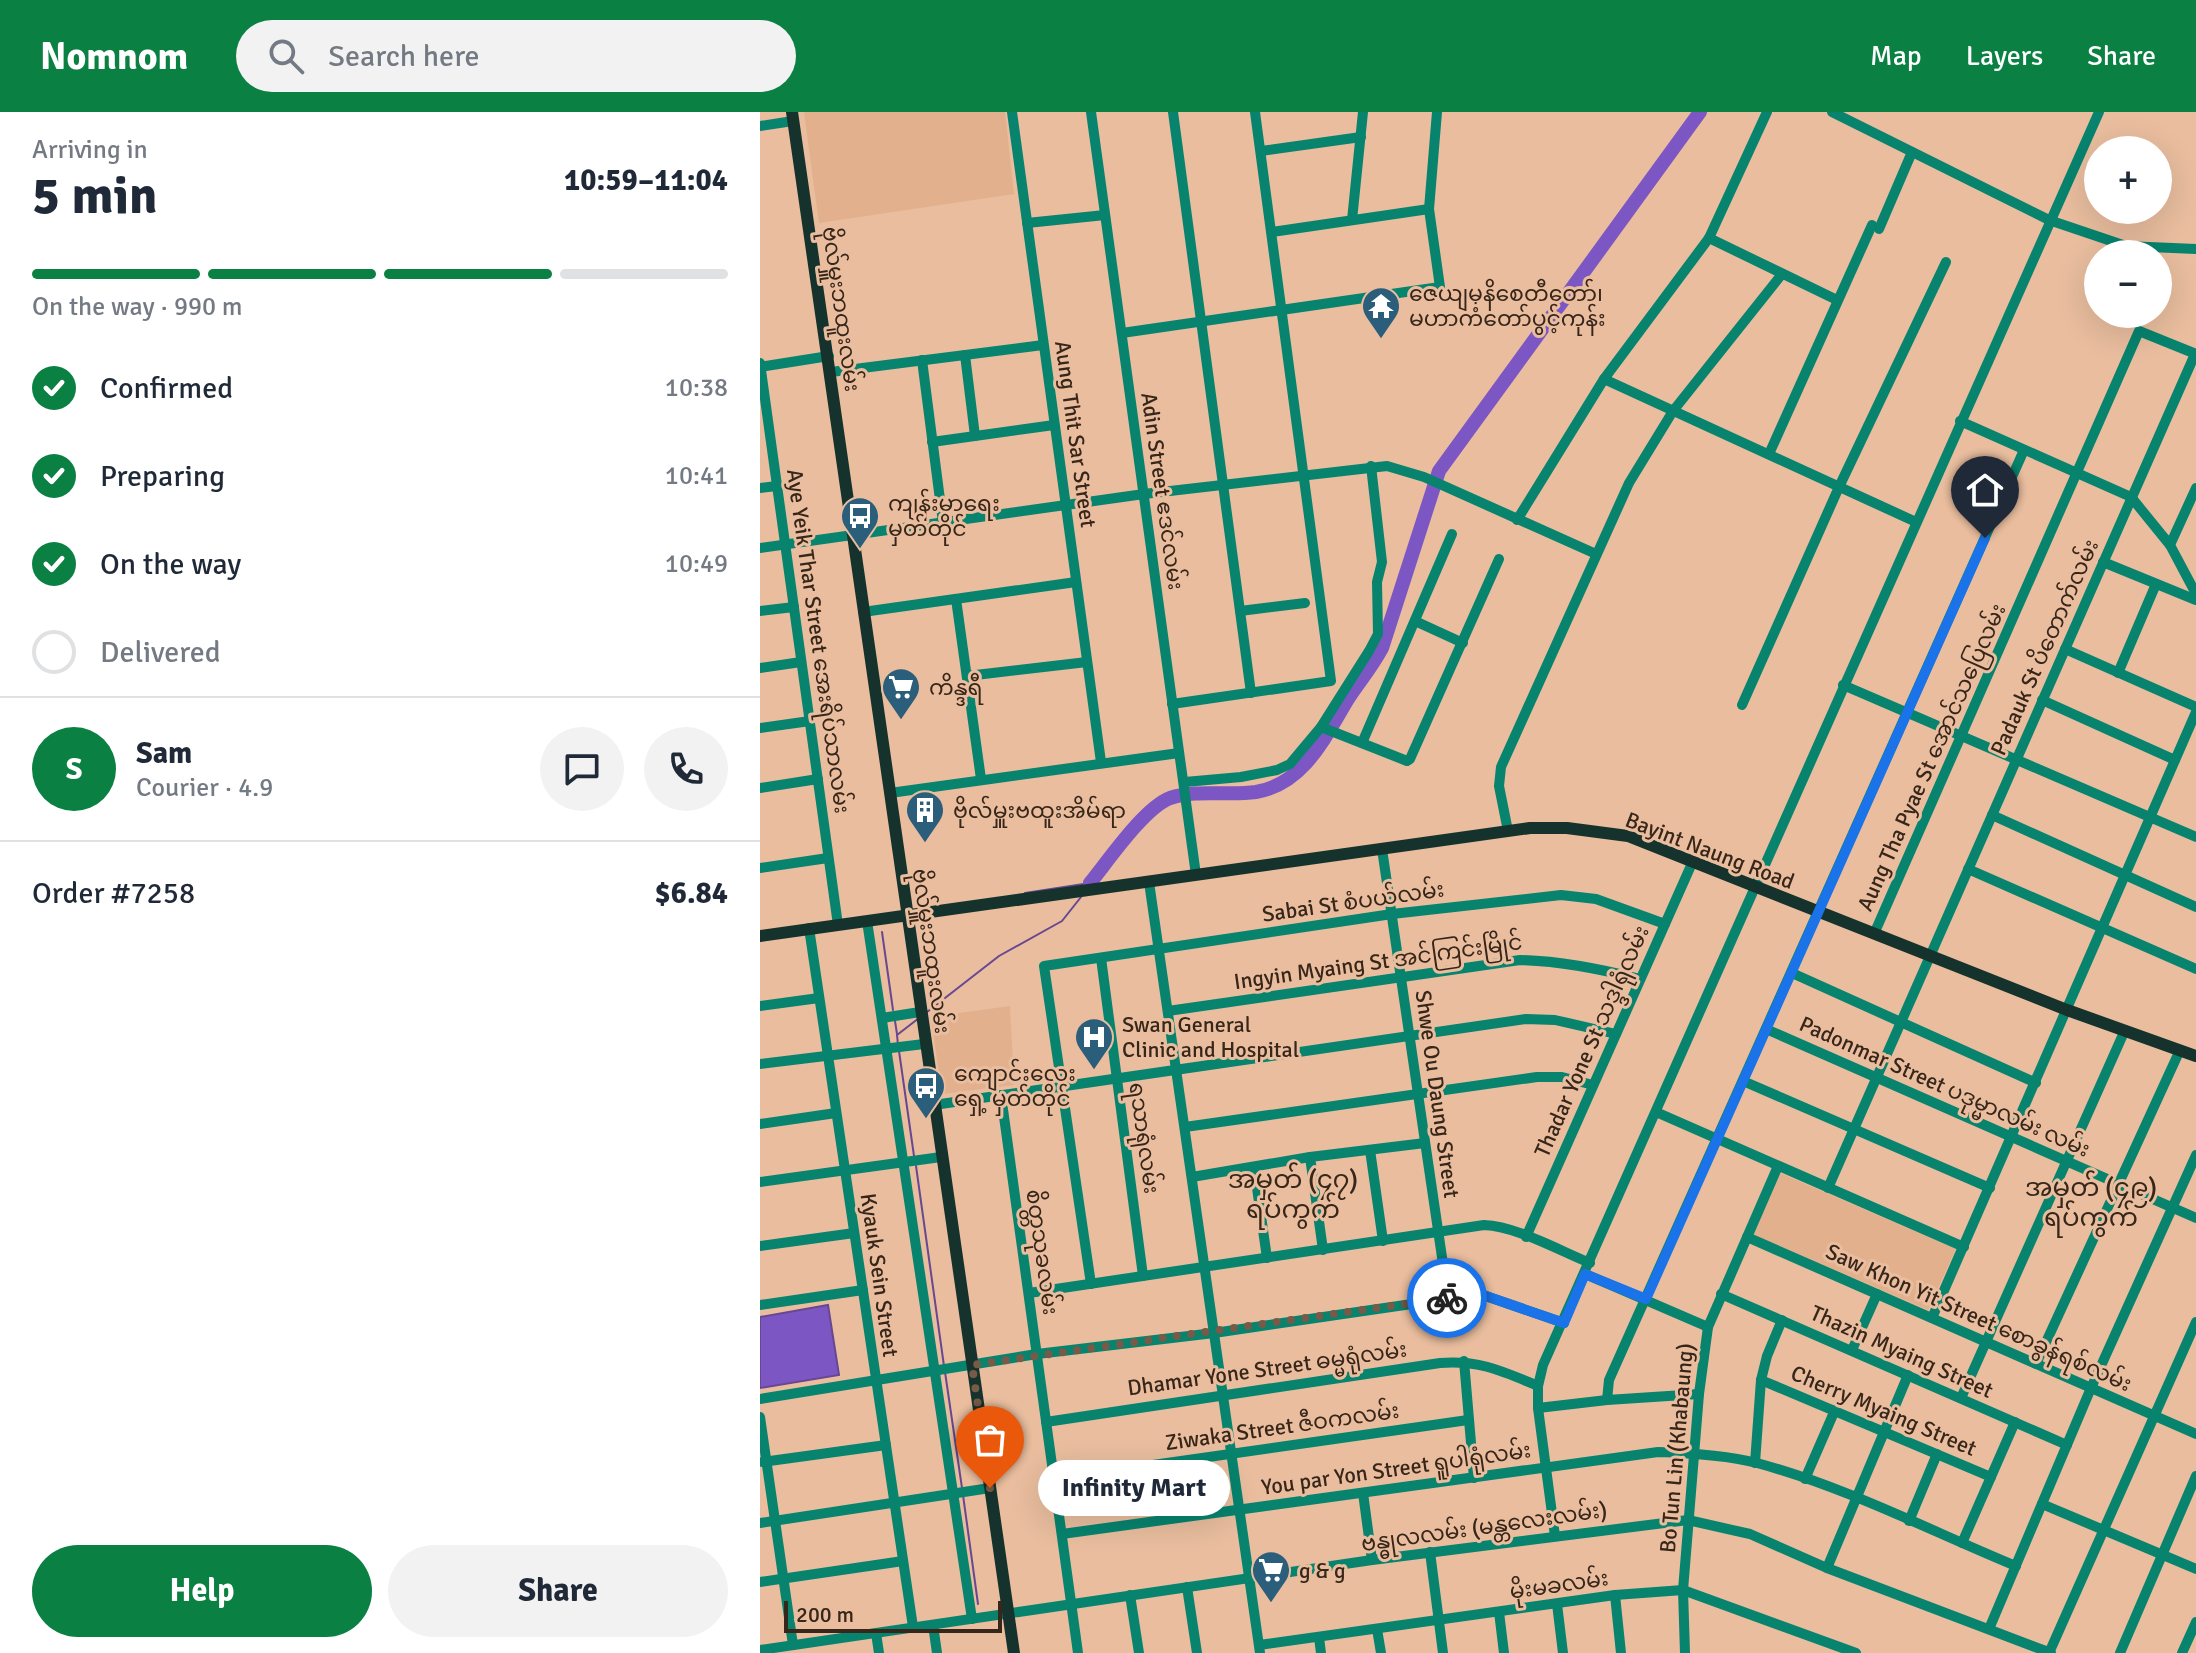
<!DOCTYPE html>
<meta charset="utf-8">
<style>
:root{--surface:#fff;--page:#f2f2f3;--text:#1f2937;--muted:#747a83;--line:#e0e1e3;--accent:#0b8043}
body{margin:0;font-family:Signika,"Noto Sans Myanmar",sans-serif;background:var(--page);color:var(--text);height:100vh;display:flex;flex-direction:column;font-size:30px;white-space:nowrap}
*{box-sizing:border-box;margin:0}
p{font-size:26px;color:var(--muted)}
.icon{flex:none;width:44px;height:44px;fill:none;stroke:currentColor;stroke-width:2;stroke-linecap:round;stroke-linejoin:round}
.map{position:relative;flex:1;overflow:hidden}
.side{display:flex;flex-direction:column;background:var(--surface);width:760px}
.side>*{flex:none}
.buttons{position:absolute;left:1324px;top:24px;display:grid;gap:16px}
.buttons a{display:grid;place-items:center;width:88px;height:88px;border-radius:50%;background:var(--surface);box-shadow:0 8px 32px #0002;font-size:40px}
.scale{position:absolute;left:24px;bottom:20px;width:218px;box-sizing:border-box;padding-left:8px;border:4px solid #37261a;border-top:0;font-size:22px;line-height:28px;white-space:nowrap;color:#37261a;-webkit-text-stroke:6px #e9bd9e;paint-order:stroke}
.pin{position:absolute;display:grid;place-items:center;width:68px;height:68px;color:#fff;margin:-82px -34px;border-radius:50% 50% 50% 0;rotate:-45deg;box-shadow:0 0 8px #0007}
.pin .icon{rotate:45deg}
.courier{position:absolute;display:grid;place-items:center;width:80px;height:80px;margin:-40px;border:6px solid #1a73e8;border-radius:50%;background:#fff;color:#222;box-shadow:0 2px 10px #0007}
.bubble{position:absolute;height:56px;border-radius:28px;background:var(--surface);box-shadow:0 8px 32px #0002;font-size:26px;font-weight:800;line-height:56px;text-align:center}
.overview em{font-style:normal;font-weight:800}
.overview div{display:flex;flex-direction:column-reverse}
.overview{display:flex;align-items:center;justify-content:space-between;height:136px;padding:0 32px}
h1{font-size:52px;font-weight:800;line-height:60px}
.bar{display:grid;grid-template-columns:repeat(4,1fr);gap:12px 8px;align-content:center;height:96px;padding:0 32px}
.bar i{height:10px;border-radius:6px;background:var(--line)}
.bar .active{background:var(--accent)}
.bar p{grid-column:span 4}
.line{display:flex;align-items:center;gap:20px;padding:0 32px;border-top:2px solid var(--line)}
.line div{flex:1}
.round{display:grid;place-items:center;flex:none;width:84px;height:84px;border-radius:42px;background:var(--page)}
ol{padding:0 32px;list-style:none}
li{display:flex;align-items:center;gap:24px;height:88px}
li p{margin-inline-start:auto}
li .icon{padding:8px;border-radius:50%;background:var(--accent);color:#fff;stroke-width:4}
li:last-child{color:var(--muted)}
li i{width:44px;height:44px;border:4px solid var(--line);border-radius:50%}
.cta{display:flex;gap:16px;margin-top:auto;padding:16px 32px}
.cta a{flex:1;height:92px;border-radius:48px;background:var(--accent);color:#fff;font-size:32px;font-weight:800;line-height:92px;text-align:center}
.cta a+a{background:var(--page);color:var(--text)}
header{display:flex;align-items:center;gap:48px;box-sizing:border-box;height:112px;padding:0 40px;background:var(--accent);color:#fff}
header strong{font-size:38px}
nav{display:flex;gap:44px;margin-inline-start:auto;font-size:28px}
.search{width:560px;height:72px;background:var(--page);display:flex;align-items:center;gap:20px;box-sizing:border-box;padding:0 28px;border-radius:44px;color:var(--muted);font-size:30px}
main{display:flex;flex:1;min-height:0}
.map>svg:first-child{display:block}
</style>
<header>
<strong>Nomnom</strong>
<div class="search"><svg class="icon" aria-label="search" viewBox="0 0 24 24"><circle cx="10" cy="10" r="6"/><path d="M15 15l6 6"/></svg>Search here</div>
<nav><a>Map</a><a>Layers</a><a>Share</a></nav>
</header>
<main>
<section class="side">
<div class="overview"><div><h1>5 min</h1><p>Arriving in</p></div><em>10:59–11:04</em></div>
<div class="bar"><i class="active"></i><i class="active"></i><i class="active"></i><i></i><p>On the way · 990 m</p></div>
<ol>
<li><svg class="icon" aria-label="check" viewBox="0 0 24 24"><path d="M5 12l5 5 9-10"/></svg>Confirmed<p>10:38</p></li>
<li><svg class="icon" aria-label="check" viewBox="0 0 24 24"><path d="M5 12l5 5 9-10"/></svg>Preparing<p>10:41</p></li>
<li><svg class="icon" aria-label="check" viewBox="0 0 24 24"><path d="M5 12l5 5 9-10"/></svg>On the way<p>10:49</p></li>
<li><i></i>Delivered</li>
</ol>
<div class="line" style="height:144px"><b class="round" style="background:var(--accent);color:#fff">S</b><div><b>Sam</b><p>Courier · 4.9</p></div><a class="round"><svg class="icon" aria-label="chat" viewBox="0 0 24 24"><path d="M4 5h16v11H9l-5 4z"/></svg></a><a class="round"><svg class="icon" aria-label="phone" viewBox="0 0 24 24"><path d="M5 4h4l2 5-3 2q2 4 5 5l2-3 5 2v4C11 20 4 13 5 4z"/></svg></a></div>
<div class="line" style="height:104px"><div>Order #7258</div><b>$6.84</b></div>
<div class="cta"><a>Help</a><a>Share</a></div>
</section>
<div class="map">
<svg width="1436" height="1541" viewBox="0 0 1436 1541">
<rect width="100%" height="100%" fill="#e9bd9e"/>
<g fill="#e2b08d">
<polygon points="44,0 245,0 254,82 59,111"/>
<polygon points="250,894 254,973 182,982 171,905"/>
<polygon points="1020,1061 1196,1137 1168,1198 992,1122"/>
</g>
<polygon fill="#7c57c4" stroke="#674891" stroke-width="2" points="68,1193 79,1263 0,1276 0,1205"/>
<g fill="none" stroke-linecap="round" stroke-linejoin="round">
<g stroke="#674891" stroke-width="2">
<polyline points="265,781 330,771"/>
<polyline points="122,820 133,898"/>
<polyline points="167,900 239,844 302,809 321,785"/>
<polyline points="135,909 137,922"/>
<polyline points="138,933 137,923 159,906"/>
<polyline points="139,939 154,1044"/>
<polyline points="156,1054 184,1254"/>
<polyline points="185,1260 202,1376"/>
<polyline points="203,1383 218,1492"/>
</g>
<path stroke="#7c57c4" stroke-width="14" d="M330,771C348,749 384,696 410,686C437,677 468,684 496,680C544,672 565,625 588,587C599,570 612,555 622,536L679,359L940,0"/>
<g stroke="#07836e" stroke-width="10">
<polyline points="252,0 341,650"/>
<polyline points="331,0 436,763"/>
<polyline points="413,0 491,581"/>
<polyline points="1072,0 1289,108 1366,134 1436,137"/>
<polyline points="0,14 33,9"/>
<polyline points="501,39 601,25"/>
<polyline points="592,108 603,0"/>
<polyline points="267,111 345,103"/>
<polyline points="1119,117 1152,40"/>
<polyline points="512,120 669,97"/>
<polyline points="949,126 1077,188"/>
<polyline points="362,221 680,175 669,97 677,0"/>
<polyline points="205,243 215,324"/>
<polyline points="162,248 183,411"/>
<polyline points="0,251 78,813"/>
<polyline points="0,255 69,244"/>
<polyline points="71,260 283,233"/>
<polyline points="844,267 1156,410"/>
<polyline points="1200,309 1371,385 1410,433 1436,482"/>
<polyline points="172,330 294,313"/>
<polyline points="1009,342 1112,113"/>
<polyline points="0,376 17,374"/>
<polyline points="757,408 844,267 949,126 1007,0"/>
<polyline points="1410,433 1436,376"/>
<polyline points="0,436 384,382 627,354 664,365 836,442"/>
<polyline points="1343,450 1436,488"/>
<polyline points="196,487 221,667"/>
<polyline points="0,499 34,495"/>
<polyline points="480,499 545,491"/>
<polyline points="103,500 316,470"/>
<polyline points="655,509 703,531"/>
<polyline points="1305,537 1436,595"/>
<polyline points="0,556 41,550"/>
<polyline points="1358,561 1396,472"/>
<polyline points="207,564 327,550"/>
<polyline points="1083,573 1436,725"/>
<polyline points="1282,588 1415,648"/>
<polyline points="412,592 571,569 495,0"/>
<polyline points="982,593 1079,375 1186,150"/>
<polyline points="561,615 647,649 650,647 739,447"/>
<polyline points="0,616 50,609"/>
<polyline points="602,631 692,422"/>
<polyline points="425,670 481,665 517,658 530,652 561,615 609,539 618,522 617,470 622,450 611,354"/>
<polyline points="0,676 58,667"/>
<polyline points="130,681 419,641"/>
<polyline points="1232,703 1436,795"/>
<polyline points="748,719 739,674 741,655 869,371 913,299 1022,162"/>
<polyline points="622,737 688,1186"/>
<polyline points="0,756 68,746"/>
<polyline points="1208,757 1436,857"/>
<polyline points="389,770 500,1541"/>
<polyline points="107,809 212,1507"/>
<polyline points="49,816 153,1515"/>
<polyline points="1114,822 1379,219 1436,242"/>
<polyline points="341,846 383,1164"/>
<polyline points="1032,861 1276,971"/>
<polyline points="0,894 59,886"/>
<path d="M408,899L760,848C801,849 841,857 880,867"/>
<polyline points="122,906 160,900"/>
<polyline points="1006,917 1436,1106"/>
<polyline points="0,952 164,932"/>
<polyline points="983,969 1230,1076"/>
<polyline points="241,983 318,1541"/>
<polyline points="174,993 766,907 795,908 856,922"/>
<polyline points="896,1000 1204,1135"/>
<polyline points="0,1012 76,1001"/>
<polyline points="425,1015 777,965 802,965 833,973"/>
<polyline points="610,1038 623,1129"/>
<polyline points="550,1045 563,1138"/>
<polyline points="494,1055 507,1146"/>
<polyline points="432,1065 550,1045 665,1031"/>
<polyline points="0,1070 181,1045"/>
<polyline points="1068,1076 1435,242"/>
<polyline points="766,1125 933,749"/>
<polyline points="987,1125 1436,1322"/>
<polyline points="0,1134 94,1121"/>
<polyline points="825,1162 948,1215"/>
<polyline points="331,1172 284,854 632,802 801,783 836,787 905,812"/>
<path d="M269,1181L724,1113C756,1114 800,1139 830,1151"/>
<polyline points="961,1182 1307,1333"/>
<polyline points="0,1193 103,1178"/>
<polyline points="1172,1206 1436,600"/>
<polyline points="1092,1238 1117,1182"/>
<polyline points="704,1249 714,1366"/>
<polyline points="1276,1252 1420,938"/>
<polyline points="1001,1268 1231,1365"/>
<polyline points="1201,1286 1365,918"/>
<polyline points="0,1287 277,1242 454,1221 720,1182 804,1211"/>
<polyline points="847,1288 849,1268 1264,338"/>
<polyline points="778,1296 847,1288 939,1282"/>
<polyline points="0,1305 33,1533"/>
<path d="M286,1310L680,1251C720,1248 742,1259 778,1274"/>
<polyline points="2,1350 126,1333"/>
<polyline points="995,1351 1001,1268 1007,1244 1022,1208"/>
<polyline points="294,1367 708,1308"/>
<polyline points="1045,1367 1075,1298"/>
<polyline points="603,1381 612,1448"/>
<polyline points="1282,1392 1436,1457"/>
<polyline points="1149,1409 1177,1342"/>
<polyline points="0,1411 230,1376"/>
<path d="M302,1422L898,1340C931,1341 965,1343 997,1351C1086,1375 1171,1419 1256,1454"/>
<polyline points="795,1424 778,1296 778,1274 783,1253 1339,0"/>
<polyline points="1202,1431 1255,1310"/>
<polyline points="670,1440 683,1541"/>
<polyline points="1067,1456 1148,1263"/>
<polyline points="0,1470 143,1449"/>
<polyline points="427,1475 437,1541"/>
<polyline points="370,1483 379,1541"/>
<polyline points="855,1483 861,1541"/>
<polyline points="797,1492 803,1541"/>
<polyline points="739,1500 744,1541"/>
<polyline points="173,1513 177,1541"/>
<polyline points="617,1517 621,1541"/>
<polyline points="1229,1517 1331,1276 1436,1043"/>
<polyline points="116,1521 119,1541"/>
<polyline points="559,1525 561,1541"/>
<polyline points="499,1533 855,1483 923,1478 1096,1541"/>
<polyline points="0,1538 612,1448 928,1408 990,1422 1067,1456 1291,1541"/>
<polyline points="925,1541 923,1478 939,1282 948,1215 1018,1054"/>
<polyline points="1289,1541 1436,1210"/>
<polyline points="1360,1541 1436,1364"/>
<polyline points="1422,1541 1436,1510"/>
</g>
<g stroke="#15332c" stroke-width="12">
<polyline points="32,0 254,1541"/>
<polyline points="0,824 770,716 807,716 868,724 1307,898 1436,944"/>
</g>
</g>
<g fill="none" stroke-linecap="round" stroke-linejoin="round">
<polyline stroke="#755b48" stroke-width="8" stroke-dasharray="0 14.4" points="230,1376 212,1253 687,1186"/>
<polyline stroke="#1a73e8" stroke-width="10" points="687,1186 720,1182 804,1211 825,1162 886,1187 1225,426"/>
</g>
<defs>
<symbol id="temple-pin" viewBox="-11 -11 22 30"><path d="M0 17L-7.5 6A9.5 9.5 0 1 1 7.5 6Z" fill="#2b5e7b" stroke="#e9bd9e"/><path d="M0-6L5-2H3V0L6.5 2.5H4V6H1.5V3h-3V6H-4V2.5H-6.5L-3 0V-2H-5Z" fill="#fff"/></symbol>
<symbol id="bus-pin" viewBox="-11 -11 22 30"><path d="M0 17L-7.5 6A9.5 9.5 0 1 1 7.5 6Z" fill="#2b5e7b" stroke="#e9bd9e"/><path d="M-5-6H5V4H4V6H2V4H-2V6H-4V4H-5ZM-3.5-4V0h7V-4ZM-3.5 1.2v1.5H-2V1.2ZM2 1.2v1.5H3.5V1.2Z" fill="#fff"/></symbol>
<symbol id="supermarket-pin" viewBox="-11 -11 22 30"><path d="M0 17L-7.5 6A9.5 9.5 0 1 1 7.5 6Z" fill="#2b5e7b" stroke="#e9bd9e"/><path d="M-6-5.5h2.5l.6 2H6L4.5 2H-2.5L-4.4-4H-6ZM-1.5 3.2a1.3 1.3 0 1 0 .1 0ZM3 3.2a1.3 1.3 0 1 0 .1 0Z" fill="#fff"/></symbol>
<symbol id="building-pin" viewBox="-11 -11 22 30"><path d="M0 17L-7.5 6A9.5 9.5 0 1 1 7.5 6Z" fill="#2b5e7b" stroke="#e9bd9e"/><path d="M-4-6H4V6H1V3H-1V6H-4ZM-2.5-4.3h1.7v1.8h-1.7ZM.8-4.3h1.7v1.8H.8ZM-2.5-1h1.7V.8h-1.7ZM.8-1h1.7V.8H.8Z" fill="#fff"/></symbol>
<symbol id="hospital-pin" viewBox="-11 -11 22 30"><path d="M0 17L-7.5 6A9.5 9.5 0 1 1 7.5 6Z" fill="#2b5e7b" stroke="#e9bd9e"/><path d="M-5-5h3v3.5h4V-5h3V5h-3V1.5h-4V5h-3Z" fill="#fff"/></symbol>
</defs>
<g fill-rule="evenodd">
<use href="#temple-pin" x="599" y="172" width="44" height="60"/>
<use href="#bus-pin" x="78" y="382" width="44" height="60"/>
<use href="#supermarket-pin" x="119" y="553" width="44" height="60"/>
<use href="#building-pin" x="143" y="676" width="44" height="60"/>
<use href="#hospital-pin" x="312" y="903" width="44" height="60"/>
<use href="#bus-pin" x="144" y="952" width="44" height="60"/>
<use href="#supermarket-pin" x="489" y="1436" width="44" height="60"/>
</g>
<g text-anchor="middle" stroke-width="6" stroke-linejoin="round" paint-order="stroke">
<g font-size="22" fill="#37261a" stroke="#e9bd9e" text-anchor="start">
<text x="649" y="189">ဇေယျမုနိစေတီတော်၊<tspan x="649" dy="25">မဟာကံတော်ပွင့်ကုန်း</tspan></text>
<text x="128" y="399">ကျန်းမာရေး<tspan x="128" dy="25">မှတ်တိုင်</tspan></text>
<text x="169" y="583">ကိန္ဒရီ</text>
<text x="193" y="706">ဗိုလ်မှူးဗထူးအိမ်ရာ</text>
<text x="362" y="920">Swan General<tspan x="362" dy="25">Clinic and Hospital</tspan></text>
<text x="194" y="969">ကျောင်းလေး<tspan x="194" dy="25">ရှေ့ မှတ်တိုင်</tspan></text>
<text x="539" y="1466">g &amp; g</text>
</g>
<g font-size="22" fill="#37261a" stroke="#e9bd9e">
<text transform="translate(82 197) rotate(82)" y="8">ဗိုလ်မှူးဘထူးလမ်း</text>
<text transform="translate(316 322) rotate(82)" y="8">Aung Thit Sar Street</text>
<text transform="translate(403 379) rotate(82)" y="8">Adin Street ဧဒင်လမ်း</text>
<text transform="translate(59 529) rotate(82)" y="8">Aye Yeik Thar Street အေးရိပ်သာလမ်း</text>
<text transform="translate(1284 535) rotate(-66)" y="8">Padauk St ပိတောက်လမ်း</text>
<text transform="translate(1171 645) rotate(-66)" y="8">Aung Tha Pyae St အောင်သပြေလမ်း</text>
<text transform="translate(950 738) rotate(21)" y="8">Bayint Naung Road</text>
<text transform="translate(593 789) rotate(-8)" y="8">Sabai St စံပယ်လမ်း</text>
<text transform="translate(172 839) rotate(82)" y="8">ဗိုလ်မှူးဘထူးလမ်း</text>
<text transform="translate(618 849) rotate(-8)" y="8">Ingyin Myaing St အင်ကြင်းမြိုင်</text>
<text transform="translate(831 929) rotate(-66)" y="8">Thadar Yone St သဒ္ဒါရုံလမ်း</text>
<text transform="translate(1185 974) rotate(24)" y="8">Padonmar Street ပဒုမ္မာလမ်း လမ်း</text>
<text transform="translate(678 982) rotate(82)" y="8">Shwe Ou Daung Street</text>
<text transform="translate(385 1026) rotate(82)" y="8">ရသာရုံလမ်း</text>
<text transform="translate(283 1140) rotate(82)" y="8">စိတ္တသုခလမ်း</text>
<text transform="translate(120 1163) rotate(82)" y="8">Kyauk Sein Street</text>
<text transform="translate(1219 1205) rotate(24)" y="8">Saw Khon Yit Street စောခွန်ရစ်လမ်း</text>
<text transform="translate(1142 1239) rotate(24)" y="8">Thazin Myaing Street</text>
<text transform="translate(507 1256) rotate(-8)" y="8">Dhamar Yone Street ဓမ္မရုံလမ်း</text>
<text transform="translate(1124 1298) rotate(23)" y="8">Cherry Myaing Street</text>
<text transform="translate(522 1314) rotate(-8)" y="8">Ziwaka Street ဇီဝကလမ်း</text>
<text transform="translate(916 1336) rotate(-85)" y="8">Bo Tun Lin (Khabaung)</text>
<text transform="translate(636 1356) rotate(-8)" y="8">You par Yon Street ရူပါရုံလမ်း</text>
<text transform="translate(724 1414) rotate(-8)" y="8">ဗန္ဓုလလမ်း (မန္တလေးလမ်း)</text>
<text transform="translate(799 1472) rotate(-8)" y="8">မိုးမခလမ်း</text>
</g>
<g font-size="26" fill="#37261a" stroke="#e9bd9e">
<text x="533" y="1076">အမှတ် (၄၇)<tspan x="533" dy="30">ရပ်ကွက်</tspan></text>
<text x="1331" y="1084">အမှတ် (၄၉)<tspan x="1331" dy="30">ရပ်ကွက်</tspan></text>
</g>
</g>
</svg>
<div class="buttons">
<a>+</a>
<a>−</a>
</div>
<div class="scale">200 m</div>
<div class="pin" style="left:230px;top:1376px;background:#ea580c"><svg class="icon" aria-label="bag" viewBox="0 0 24 24"><path d="M5 8h14l-1 12H6zM9 8a3 3 0 0 1 6 0"/></svg></div>
<div class="pin" style="left:1225px;top:426px;background:#1f2937"><svg class="icon" aria-label="home" viewBox="0 0 24 24"><path d="M3 11l9-7 9 7M6 9v11h12V9"/></svg></div>
<div class="courier" style="left:687px;top:1186px"><svg class="icon" aria-label="bike" viewBox="0 0 24 24"><circle cx="6" cy="16" r="4"/><circle cx="18" cy="16" r="4"/><path d="M6 16l4-8h5l3 8M10 8l3 8H6M13 5h3"/></svg></div>
<div class="bubble" style="left:278px;top:1348px;width:192px">Infinity Mart</div>
</div>
</main>
